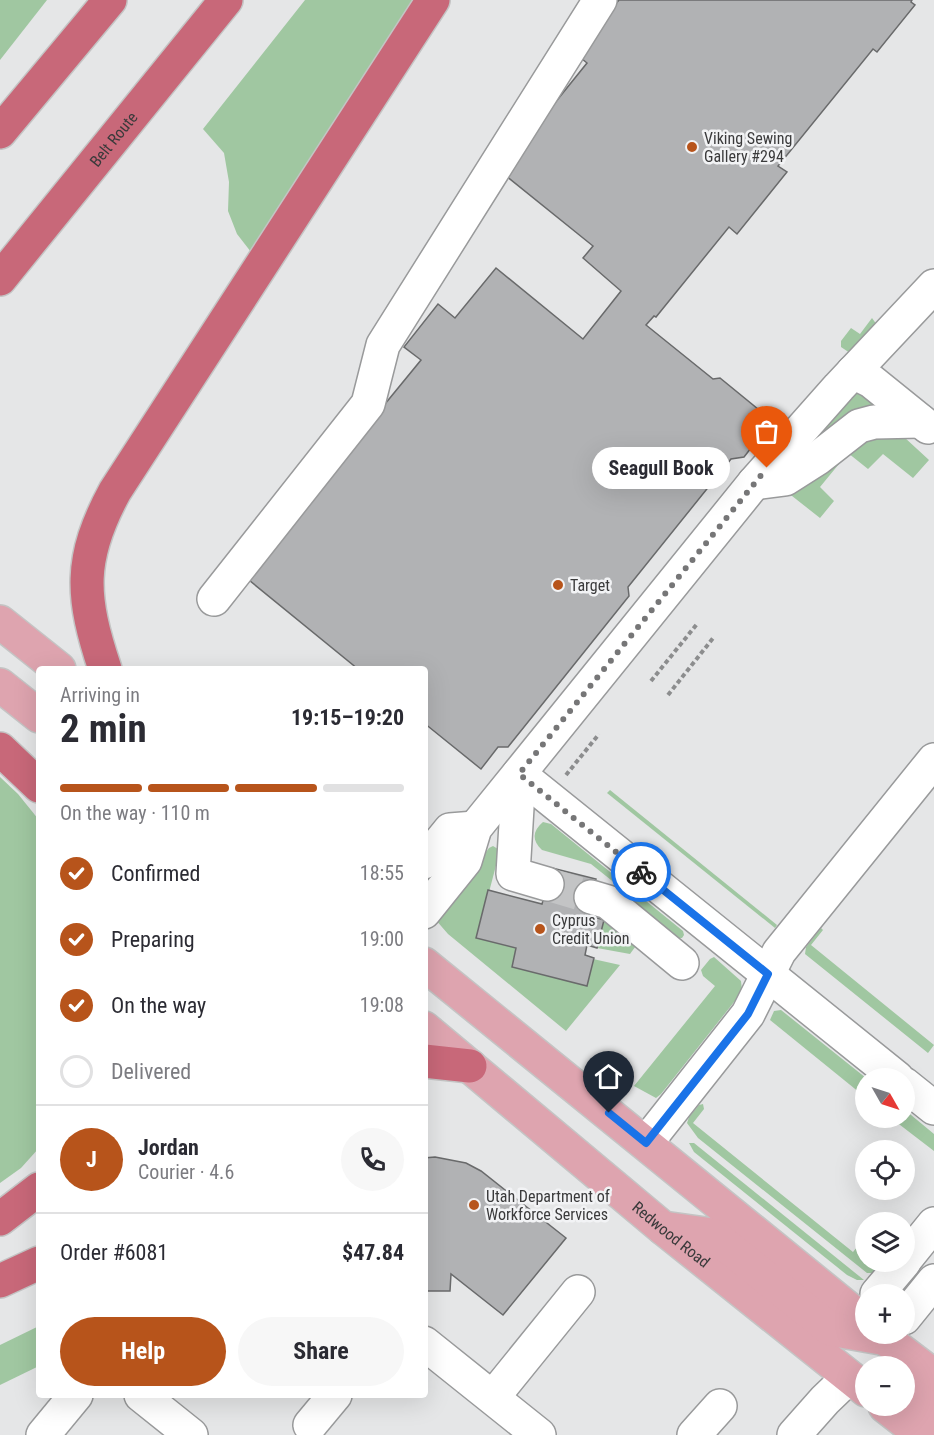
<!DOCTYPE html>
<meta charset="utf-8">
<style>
:root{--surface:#fff;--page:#f7f7f7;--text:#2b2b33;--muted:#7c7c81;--line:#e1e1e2;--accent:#b7541b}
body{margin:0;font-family:"Roboto Condensed",sans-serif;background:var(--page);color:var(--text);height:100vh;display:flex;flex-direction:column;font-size:22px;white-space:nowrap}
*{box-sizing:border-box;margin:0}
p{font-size:20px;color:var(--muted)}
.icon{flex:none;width:33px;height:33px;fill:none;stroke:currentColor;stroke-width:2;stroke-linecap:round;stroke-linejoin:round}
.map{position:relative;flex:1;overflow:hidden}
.panel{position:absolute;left:36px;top:666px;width:392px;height:732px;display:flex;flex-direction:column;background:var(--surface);border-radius:6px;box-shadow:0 6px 24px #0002}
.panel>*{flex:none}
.needle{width:39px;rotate:129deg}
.fabs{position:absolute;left:855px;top:1068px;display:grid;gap:12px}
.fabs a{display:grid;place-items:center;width:60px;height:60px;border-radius:50%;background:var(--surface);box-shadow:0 6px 24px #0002;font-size:30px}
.pin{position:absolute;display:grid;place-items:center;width:51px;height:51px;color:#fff;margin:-62px -26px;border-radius:50% 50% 50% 0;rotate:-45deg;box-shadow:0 0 6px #0007}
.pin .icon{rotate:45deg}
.courier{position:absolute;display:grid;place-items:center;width:60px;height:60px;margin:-30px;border:4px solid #1a73e8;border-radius:50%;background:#fff;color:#222;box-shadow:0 2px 8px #0007}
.bubble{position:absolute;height:42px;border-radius:21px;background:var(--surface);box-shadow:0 6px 24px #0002;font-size:20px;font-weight:700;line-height:42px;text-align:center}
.headline em{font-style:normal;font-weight:700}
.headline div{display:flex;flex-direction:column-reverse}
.headline{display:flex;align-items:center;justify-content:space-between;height:102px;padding:0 24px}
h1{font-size:39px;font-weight:700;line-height:45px}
.bar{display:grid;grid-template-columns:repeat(4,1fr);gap:9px 6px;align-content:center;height:72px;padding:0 24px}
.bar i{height:8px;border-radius:4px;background:var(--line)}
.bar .active{background:var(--accent)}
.bar p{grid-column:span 4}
.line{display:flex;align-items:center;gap:15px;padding:0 24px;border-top:2px solid var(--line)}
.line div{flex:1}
.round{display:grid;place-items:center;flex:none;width:63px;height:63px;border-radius:32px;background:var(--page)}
ol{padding:0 24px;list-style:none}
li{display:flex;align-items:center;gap:18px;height:66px}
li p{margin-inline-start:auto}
li .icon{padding:6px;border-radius:50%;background:var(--accent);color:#fff;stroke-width:4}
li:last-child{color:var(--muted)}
li i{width:33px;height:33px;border:3px solid var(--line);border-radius:50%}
.cta{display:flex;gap:12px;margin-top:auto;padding:12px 24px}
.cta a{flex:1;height:69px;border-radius:36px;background:var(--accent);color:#fff;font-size:24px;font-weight:700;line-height:69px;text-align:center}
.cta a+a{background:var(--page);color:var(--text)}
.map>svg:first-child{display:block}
</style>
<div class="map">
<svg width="934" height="1435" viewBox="0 0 934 1435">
<rect width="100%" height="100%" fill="#e5e6e7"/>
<g fill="#a0c7a1">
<polygon points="0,0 47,0 0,60"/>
<polygon points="305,0 415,0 251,252 237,234 228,211 229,182 224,153 203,129"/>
<polygon points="872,318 877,325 850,353 841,347 841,341 851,328 860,334"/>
<polygon points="855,390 884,410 810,446 854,391"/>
<polygon points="856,436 904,437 929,460 913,478 883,454 868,469 848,453 820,487 834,501 820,518 787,492"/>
<polygon points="0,777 18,794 39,820 39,1148 21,1168 0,1183"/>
<polygon points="610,790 777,925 775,928 607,793"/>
<path d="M543,822L551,824L683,931L684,935L682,938H677L633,903L631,896L591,864L542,850C532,841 532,831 543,822Z"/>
<polygon points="493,846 498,849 499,854 477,938 516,948 512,967 586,985 593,959 620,965 566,1031 448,934 435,919 489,848"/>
<polygon points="604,920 638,943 630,954 597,948"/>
<polygon points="821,928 823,930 811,945 934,1045 928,1053 805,954 806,947"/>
<polygon points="714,957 741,981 742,990 738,997 661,1094 656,1098 634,1086 715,986 703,976 701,970 710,959"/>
<polygon points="781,1010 866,1078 865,1097 770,1020 774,1011"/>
<polygon points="703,1104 704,1109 693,1123 853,1252 865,1237 866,1262 894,1262 875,1273 867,1273 698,1138 687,1123 689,1117 699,1105"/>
<polygon points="905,1110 934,1134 934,1151 891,1118 904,1118"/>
<polygon points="689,1143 694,1143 864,1280 857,1280 847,1275 694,1152"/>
<polygon points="39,1326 39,1366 0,1385 0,1345"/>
</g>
<g fill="#b1b2b4" stroke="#696a6b" stroke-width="1.5">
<polygon points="619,0 912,0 911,2 915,5 877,52 873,49 778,166 787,172 737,234 729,227 656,317 654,316 646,325 713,379 720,378 764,414 765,430 744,457 731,459 628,587 629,596 508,747 498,747 481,769 424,723 424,669 358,669 244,576 421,360 404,347 438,304 455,318 496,268 583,339 621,291 583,258 593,246 500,171 587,63 575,53"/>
<polygon points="552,868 596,879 587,915 604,920 597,948 587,945 585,955 594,958 587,986 512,967 516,948 476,938 488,890 542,904"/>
<polygon points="435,1157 466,1163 481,1171 566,1238 503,1315 451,1274 450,1291 424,1291 424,1158"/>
</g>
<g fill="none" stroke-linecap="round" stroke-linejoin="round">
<polyline stroke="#c3c4c5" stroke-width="33" stroke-dasharray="33 16" stroke-linecap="butt" points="547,884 591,897"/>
<defs>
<g id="minor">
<polyline points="853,372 871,381 928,427"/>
<polyline points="754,483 785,479 818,458 859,426 874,422 920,421"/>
<polyline points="214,599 368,404 383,345 600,0"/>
<polyline points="519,774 897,1078"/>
<polyline points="519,774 513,874 547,884"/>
<polyline points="424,862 450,830 475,828"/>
<polyline points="591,897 608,902 682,963"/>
<polyline points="424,912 465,861 475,828 754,483 839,387 934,286"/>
<polyline points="904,1084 934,1108"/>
<polyline points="646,1143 748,1014 779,952 934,760"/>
<polyline points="904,1261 934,1224"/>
<polyline points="877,1294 904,1262"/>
<polyline points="904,1318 934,1281"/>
<polyline points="424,1343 539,1435"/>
<polyline points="141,1395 191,1435"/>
<polyline points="493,1397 578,1292"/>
<polyline points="310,1425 335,1395"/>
<polyline points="43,1435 76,1395"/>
<polyline points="694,1435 720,1406"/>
<polyline points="794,1435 825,1400 849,1377"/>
</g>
<g id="major">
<polyline points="0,622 59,669"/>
<polyline points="0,685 39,716"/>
<polyline points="424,964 866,1323"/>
<path id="s1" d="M424,1028L663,1228L866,1390"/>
<polyline points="663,1228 713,1235 830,1329 887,1339"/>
<polyline points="879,1334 934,1376"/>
<polyline points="904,1389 934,1412"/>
<polyline points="885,1406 922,1435"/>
</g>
<g id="highway">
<polyline points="0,132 110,0"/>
<path id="s2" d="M0,279L226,0"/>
<path d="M105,669C81,597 78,559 115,491L433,0"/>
<polyline points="0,749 39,786"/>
<polyline points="424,1061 470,1066"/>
<polyline points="0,1219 39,1189"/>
<polyline points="0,1281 39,1263"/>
</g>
</defs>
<use href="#minor" stroke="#999a9b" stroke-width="36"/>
<use href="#major" stroke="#c4c4c4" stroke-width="36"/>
<use href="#highway" stroke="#c4c4c4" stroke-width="36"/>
<g stroke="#8c8d8e" stroke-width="4" stroke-dasharray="4.5 3" stroke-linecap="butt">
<polyline points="651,681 697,624"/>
<polyline points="668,695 714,637"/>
<polyline points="566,775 599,734"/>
</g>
<use href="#minor" stroke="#fff" stroke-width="33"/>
<use href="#major" stroke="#dea4af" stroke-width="33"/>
<use href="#highway" stroke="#c86879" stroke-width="33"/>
</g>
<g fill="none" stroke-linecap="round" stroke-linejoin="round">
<polyline stroke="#767677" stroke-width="6" stroke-dasharray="0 10.8" points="641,872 519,774 767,468"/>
<polyline stroke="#1a73e8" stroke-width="8" points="609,1113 646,1143 748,1014 768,974 641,872"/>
</g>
<g fill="#b7541b" stroke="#f2f3f5" stroke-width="2">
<circle cx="692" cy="147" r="6"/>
<circle cx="558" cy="585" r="6"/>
<circle cx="540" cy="929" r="6"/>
<circle cx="474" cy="1205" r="6"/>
</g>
<g text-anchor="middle" stroke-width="5" stroke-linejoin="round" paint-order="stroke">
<g font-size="16" fill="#3a3a3b" stroke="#f2f3f5" text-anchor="start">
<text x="704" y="144">Viking Sewing<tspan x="704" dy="18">Gallery #294</tspan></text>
<text x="570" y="591">Target</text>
<text x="552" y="926">Cyprus<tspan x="552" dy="18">Credit Union</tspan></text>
<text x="486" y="1202">Utah Department of<tspan x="486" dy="18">Workforce Services</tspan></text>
</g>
<g font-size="16" fill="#3a3a3b" stroke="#f2f3f5">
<text dy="6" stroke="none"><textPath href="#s2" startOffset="180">Belt Route</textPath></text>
<text dy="6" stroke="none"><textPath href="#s1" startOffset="322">Redwood Road</textPath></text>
</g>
</g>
</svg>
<div class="fabs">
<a><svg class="needle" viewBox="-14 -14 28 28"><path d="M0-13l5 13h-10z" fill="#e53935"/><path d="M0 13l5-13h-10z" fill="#7c7c81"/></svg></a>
<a><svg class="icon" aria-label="locate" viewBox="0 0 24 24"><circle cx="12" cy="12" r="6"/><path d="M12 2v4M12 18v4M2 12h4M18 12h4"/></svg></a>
<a><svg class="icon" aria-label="layers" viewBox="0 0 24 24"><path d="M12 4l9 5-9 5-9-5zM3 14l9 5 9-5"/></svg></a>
<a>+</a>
<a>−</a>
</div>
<div class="pin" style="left:767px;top:468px;background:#ea580c"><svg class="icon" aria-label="bag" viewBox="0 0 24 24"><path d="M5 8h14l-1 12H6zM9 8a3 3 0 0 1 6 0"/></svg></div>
<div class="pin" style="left:609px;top:1113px;background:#1f2937"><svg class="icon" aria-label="home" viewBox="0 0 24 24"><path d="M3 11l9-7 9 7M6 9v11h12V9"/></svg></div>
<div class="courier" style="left:641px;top:872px"><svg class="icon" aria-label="bike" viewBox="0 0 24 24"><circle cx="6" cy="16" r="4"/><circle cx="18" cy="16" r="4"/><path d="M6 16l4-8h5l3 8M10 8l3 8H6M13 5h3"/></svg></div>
<div class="bubble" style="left:592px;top:447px;width:138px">Seagull Book</div>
<section class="panel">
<div class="headline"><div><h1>2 min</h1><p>Arriving in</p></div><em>19:15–19:20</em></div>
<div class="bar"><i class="active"></i><i class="active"></i><i class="active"></i><i></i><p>On the way · 110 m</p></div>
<ol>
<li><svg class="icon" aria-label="check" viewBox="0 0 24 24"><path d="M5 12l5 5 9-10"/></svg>Confirmed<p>18:55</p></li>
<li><svg class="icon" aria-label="check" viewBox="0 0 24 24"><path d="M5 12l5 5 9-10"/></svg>Preparing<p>19:00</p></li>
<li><svg class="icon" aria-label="check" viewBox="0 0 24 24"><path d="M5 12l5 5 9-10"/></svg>On the way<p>19:08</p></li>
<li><i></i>Delivered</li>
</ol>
<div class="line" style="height:108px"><b class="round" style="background:var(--accent);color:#fff">J</b><div><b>Jordan</b><p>Courier · 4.6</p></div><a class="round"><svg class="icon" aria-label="phone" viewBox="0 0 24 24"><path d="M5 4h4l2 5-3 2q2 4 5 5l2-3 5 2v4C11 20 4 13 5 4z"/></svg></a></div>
<div class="line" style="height:78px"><div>Order #6081</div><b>$47.84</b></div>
<div class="cta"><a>Help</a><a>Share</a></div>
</section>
</div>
